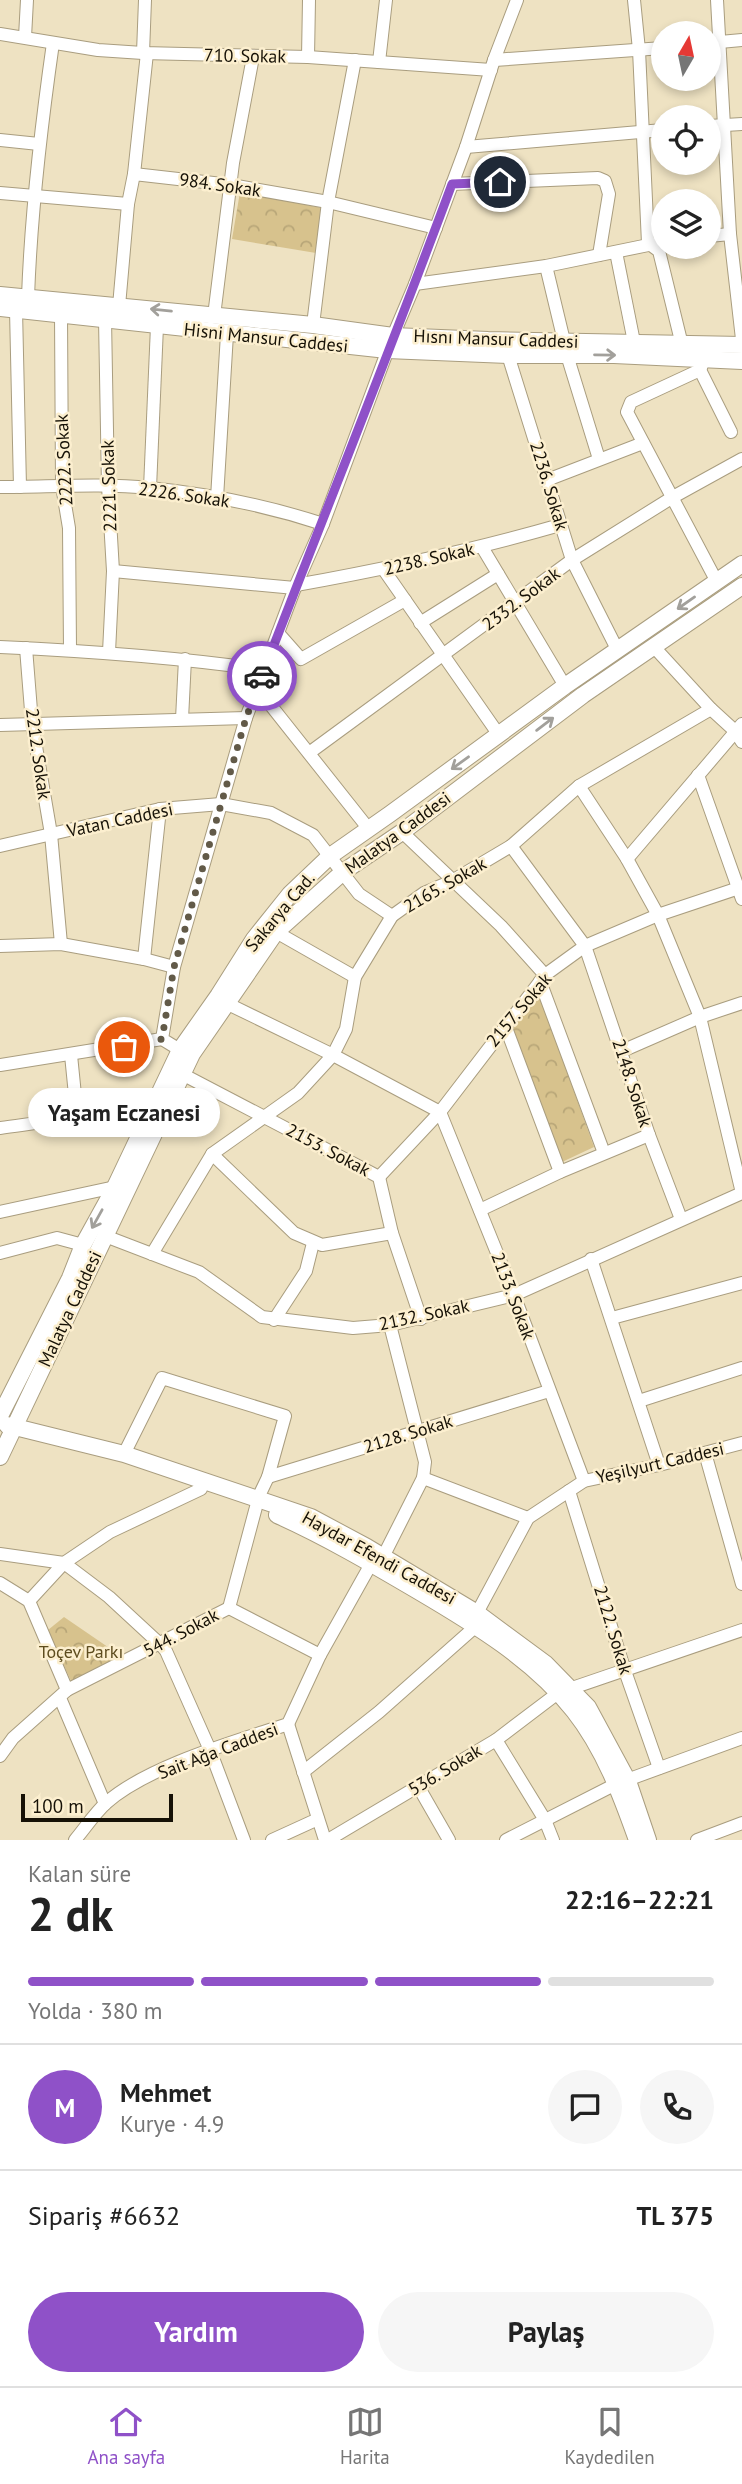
<!DOCTYPE html>
<html lang="tr">
<meta charset="utf-8">
<style>
:root{--surface:#fff;--page:#f6f6f6;--text:#222;--muted:#767676;--line:#e0e0e0;--accent:#8f51c8}
body{margin:0;font-family:"PT Sans",sans-serif;background:var(--page);color:var(--text);height:100vh;display:flex;flex-direction:column;font-size:26px;white-space:nowrap}
*{box-sizing:border-box;margin:0}
p{font-size:23px;color:var(--muted)}
.icon{flex:none;width:38px;height:38px;fill:none;stroke:currentColor;stroke-width:2;stroke-linecap:round;stroke-linejoin:round}
.map{position:relative;height:1840px;overflow:hidden}
.drawer{display:flex;flex-direction:column;background:var(--surface);flex:1}
.drawer>*{flex:none}
.needle{width:46px;rotate:9deg}
.controls{position:absolute;left:651px;top:21px;display:grid;gap:14px}
.controls a{display:grid;place-items:center;width:70px;height:70px;border-radius:50%;background:var(--surface);box-shadow:0 4px 10px #0003;font-size:35px}
.scale{position:absolute;left:21px;bottom:18px;width:152px;box-sizing:border-box;padding-left:7px;border:4px solid #161106;border-top:0;font-size:19px;line-height:24px;white-space:nowrap;color:#161106;-webkit-text-stroke:5px #fcefcf;paint-order:stroke}
.pin{position:absolute;display:grid;place-items:center;width:60px;height:60px;color:#fff;margin:-30px;border:4px solid #fff;border-radius:50%;box-shadow:0 2px 7px #0007}
.courier{position:absolute;display:grid;place-items:center;width:70px;height:70px;margin:-35px;border:5px solid #8f51c8;border-radius:50%;background:#fff;color:#222;box-shadow:0 2px 9px #0007}
.bubble{position:absolute;height:49px;border-radius:24px;background:var(--surface);box-shadow:0 4px 10px #0003;font-size:23px;font-weight:700;line-height:49px;text-align:center}
.summary em{font-style:normal;font-weight:700}
.summary div{display:flex;flex-direction:column-reverse}
.summary{display:flex;align-items:center;justify-content:space-between;height:119px;padding:0 28px}
h1{font-size:46px;font-weight:700;line-height:52px}
.bar{display:grid;grid-template-columns:repeat(4,1fr);gap:10px 7px;align-content:center;height:84px;padding:0 28px}
.bar i{height:9px;border-radius:5px;background:var(--line)}
.bar .current{background:var(--accent)}
.bar p{grid-column:span 4}
.line{display:flex;align-items:center;gap:18px;padding:0 28px;border-top:2px solid var(--line)}
.line div{flex:1}
.round{display:grid;place-items:center;flex:none;width:74px;height:74px;border-radius:37px;background:var(--page)}
.cta{display:flex;gap:14px;margin-top:auto;padding:14px 28px}
.cta a{flex:1;height:80px;border-radius:42px;background:var(--accent);color:#fff;font-size:28px;font-weight:700;line-height:80px;text-align:center}
.cta a+a{background:var(--page);color:var(--text)}
.dock{display:flex;justify-content:space-around;align-items:center;height:98px;border-top:2px solid var(--line);background:var(--surface);font-size:19px;color:var(--muted)}
.dock a{display:grid;justify-items:center;gap:4px}
.dock .current{color:var(--accent)}
.map>svg:first-child{display:block}
</style>
<div class="map">
<svg width="742" height="1840" viewBox="0 0 742 1840">
<defs>
<pattern id="park-crowns" width="20" height="18" patternUnits="userSpaceOnUse" patternTransform="scale(1.75)"><rect width="20" height="18" fill="#d7c28d"/><path d="M2 6a3 3 0 1 1 6 0M12 15a3 3 0 1 1 6 0" fill="none" stroke="#b8a678"/></pattern>
</defs>
<rect width="100%" height="100%" fill="#eee2c2"/>
<g fill="url(#park-crowns)">
<polygon points="240,192 322,208 316,253 232,239"/>
<polygon points="538,991 594,1147 562,1162 512,1025"/>
<polygon points="64,1617 121,1656 71,1681 48,1630"/>
</g>
<g fill="none" stroke-linecap="round" stroke-linejoin="round">
<defs>
<g id="minor">
<polyline points="634,0 639,50 648,243 659,251 682,345"/>
<polyline points="717,0 730,234 742,339"/>
<polyline points="0,34 98,50 143,53 308,57 491,70"/>
<polyline points="25,37 27,0"/>
<polyline points="709,43 742,40"/>
<polyline points="143,53 145,0"/>
<polyline points="308,57 309,0"/>
<polyline points="494,60 663,48"/>
<polyline points="379,62 386,0"/>
<polyline points="709,126 742,124"/>
<polyline points="0,140 39,144"/>
<polyline points="466,147 663,130"/>
<polyline points="134,174 147,53"/>
<polyline points="452,184 598,178 605,181 609,194 599,255"/>
<polyline points="0,193 128,204"/>
<polyline points="709,236 730,234"/>
<polyline points="616,252 634,342"/>
<polyline points="546,266 564,341"/>
<polyline points="415,284 546,266 663,242"/>
<path d="M28,297C31,212 41,127 53,43"/>
<polyline points="119,306 128,204 134,174 231,185 328,202 436,228"/>
<polyline points="16,310 20,487"/>
<polyline points="61,314 62,486 69,528 70,649"/>
<polyline points="214,316 233,163 253,57"/>
<polyline points="105,319 108,486 113,571 109,652"/>
<polyline points="313,325 328,202 355,60"/>
<polyline points="508,355 572,560 618,651"/>
<polyline points="567,355 599,459"/>
<polyline points="704,360 700,370 631,402 627,412 717,582"/>
<polyline points="700,370 731,432"/>
<polyline points="547,480 643,443"/>
<path d="M0,487C50,487 100,483 150,488C208,494 268,506 323,524"/>
<polyline points="150,488 157,326"/>
<polyline points="217,498 227,334"/>
<polyline points="482,547 565,686"/>
<polyline points="384,570 499,735"/>
<polyline points="113,571 295,588"/>
<path d="M296,585C386,569 473,550 560,525"/>
<polyline points="420,623 498,574"/>
<polyline points="278,633 301,659 405,600"/>
<path d="M0,647C89,651 176,657 265,670"/>
<polyline points="654,647 711,709 735,731 742,742"/>
<polyline points="26,648 32,723 51,834 61,944"/>
<polyline points="257,688 368,828"/>
<polyline points="182,719 185,659"/>
<polyline points="0,725 246,718"/>
<polyline points="309,753 572,560 673,497 742,459"/>
<polyline points="698,775 742,899"/>
<polyline points="402,832 501,926 545,975"/>
<polyline points="0,846 160,809 221,804 271,813 313,835 359,894 392,916"/>
<polyline points="511,846 585,946 649,1135 681,1219"/>
<polyline points="627,859 742,724"/>
<polyline points="276,932 355,977"/>
<polyline points="0,946 61,944 144,959 174,967"/>
<polyline points="144,959 160,809"/>
<polyline points="540,981 604,1153"/>
<polyline points="226,1003 333,1055 440,1112 514,1295 584,1481"/>
<polyline points="505,1025 560,1172"/>
<polyline points="180,1050 162,1039 174,967 246,718 296,585 323,524 393,336 415,284 466,147 494,60 517,0"/>
<polyline points="622,1051 700,1017 742,1003"/>
<polyline points="71,1055 75,1095"/>
<polyline points="0,1065 162,1039"/>
<polyline points="182,1074 379,1177 392,1233 421,1319"/>
<path d="M0,1128C48,1122 99,1111 145,1125"/>
<polyline points="212,1154 294,1233 322,1245 392,1233"/>
<polyline points="379,1177 440,1112 545,975 585,946 658,915 742,887"/>
<polyline points="480,1210 560,1172 649,1135"/>
<polyline points="0,1212 115,1187"/>
<polyline points="105,1236 199,1272 262,1317 353,1328 390,1325 514,1295 742,1193 700,1017 658,915 627,859 579,786"/>
<polyline points="0,1253 57,1238 83,1245"/>
<polyline points="152,1254 212,1154 298,1093 333,1055 346,1029 355,977 392,916 424,893 452,881 511,846 579,786 711,709"/>
<polyline points="591,1259 659,1465"/>
<polyline points="612,1318 742,1283"/>
<polyline points="274,1320 306,1271 313,1243"/>
<polyline points="639,1401 742,1368"/>
<polyline points="705,1453 742,1584"/>
<polyline points="124,1454 162,1378 285,1416 268,1477 258,1498"/>
<polyline points="268,1477 549,1391"/>
<polyline points="423,1478 528,1518"/>
<polyline points="569,1491 625,1671 659,1768"/>
<polyline points="256,1507 229,1608 320,1655"/>
<polyline points="0,1554 64,1563 109,1597 161,1645 166,1651 210,1750 244,1840"/>
<polyline points="383,1557 423,1478 425,1462 390,1325"/>
<polyline points="0,1583 29,1601 67,1690"/>
<polyline points="29,1601 64,1563 110,1532 201,1489"/>
<polyline points="477,1613 528,1518 584,1481 659,1465 742,1443"/>
<polyline points="572,1688 742,1630"/>
<polyline points="60,1698 105,1804"/>
<polyline points="288,1724 325,1840"/>
<polyline points="496,1740 545,1820 553,1840"/>
<polyline points="0,1756 13,1738 67,1690 229,1608"/>
<polyline points="303,1772 379,1712 475,1627"/>
<polyline points="418,1786 449,1840"/>
<path d="M75,1840C85,1828 95,1813 106,1803C148,1766 234,1742 288,1724L320,1655L371,1564"/>
<polyline points="272,1840 318,1819"/>
<polyline points="328,1840 496,1740 558,1693"/>
<polyline points="506,1840 616,1784 742,1738"/>
<polyline points="697,1840 742,1823"/>
</g>
<g id="major">
<polyline points="0,295 313,325 393,336 488,340 742,345"/>
<polyline points="0,308 387,350 508,355 614,355 742,361"/>
<polyline points="0,1416 70,1278 83,1245 115,1187 180,1050 218,996 254,939 290,894 330,856 390,814 565,686 742,564"/>
<polyline points="7,1425 124,1454 311,1517 367,1547 477,1613 546,1664 588,1707 628,1781 648,1840"/>
<polyline points="0,1457 192,1054 276,932 343,872 402,832 583,695 742,586"/>
<path d="M277,1515C326,1537 372,1564 418,1591C474,1624 534,1660 574,1711C604,1749 621,1795 637,1840"/>
</g>
</defs>
<use href="#minor" stroke="#a99d7f" stroke-width="14"/>
<use href="#major" stroke="#a99d7f" stroke-width="18"/>
<use href="#minor" stroke="#fff" stroke-width="12"/>
<use href="#major" stroke="#fff" stroke-width="16"/>
</g>
<defs><path id="oneway-shaft" d="M-6 0H5M1.5-3L5.5 0L1.5 3" fill="none" stroke-width="1.6" stroke-linecap="round" stroke-linejoin="round" transform="scale(1.75)"/></defs>
<g stroke="#a2a09b">
<use href="#oneway-shaft" transform="translate(161 310) rotate(-174)"/>
<use href="#oneway-shaft" transform="translate(605 355) rotate(1)"/>
<use href="#oneway-shaft" transform="translate(686 603) rotate(145)"/>
<use href="#oneway-shaft" transform="translate(545 724) rotate(-37)"/>
<use href="#oneway-shaft" transform="translate(460 763) rotate(144)"/>
<use href="#oneway-shaft" transform="translate(97 1219) rotate(119)"/>
</g>
<g fill="none" stroke-linecap="round" stroke-linejoin="round">
<polyline stroke="#625a48" stroke-width="7" stroke-dasharray="0 12.6" points="124,1047 162,1039 174,967 246,718 262,676"/>
<path stroke="#8f51c8" stroke-width="9" d="M262,676C325,512 391,349 452,184L500,182"/>
</g>
<g text-anchor="middle" stroke-width="5" stroke-linejoin="round" paint-order="stroke">
<g font-size="18" fill="#161106" stroke="#fcefcf">
<text transform="translate(245 56) rotate(1)" y="6">710. Sokak</text>
<text transform="translate(220 185) rotate(8)" y="6">984. Sokak</text>
<text transform="translate(266 338) rotate(6)" y="6">Hisni Mansur Caddesi</text>
<text transform="translate(496 339) rotate(2)" y="6">Hısnı Mansur Caddesi</text>
<text transform="translate(64 460) rotate(-93)" y="6">2222. Sokak</text>
<text transform="translate(109 486) rotate(-92)" y="6">2221. Sokak</text>
<text transform="translate(549 486) rotate(73)" y="6">2236. Sokak</text>
<text transform="translate(184 495) rotate(8)" y="6">2226. Sokak</text>
<text transform="translate(429 559) rotate(-13)" y="6">2238. Sokak</text>
<text transform="translate(521 599) rotate(-37)" y="6">2332. Sokak</text>
<text transform="translate(38 754) rotate(82)" y="6">2212. Sokak</text>
<text transform="translate(120 820) rotate(-12)" y="6">Vatan Caddesi</text>
<text transform="translate(398 833) rotate(-36)" y="6">Malatya Caddesi</text>
<text transform="translate(445 885) rotate(-30)" y="6">2165. Sokak</text>
<text transform="translate(280 912) rotate(-50)" y="6">Sakarya Cad.</text>
<text transform="translate(519 1010) rotate(-50)" y="6">2157. Sokak</text>
<text transform="translate(632 1083) rotate(72)" y="6">2148. Sokak</text>
<text transform="translate(328 1150) rotate(28)" y="6">2153. Sokak</text>
<text transform="translate(513 1296) rotate(69)" y="6">2133. Sokak</text>
<text transform="translate(70 1309) rotate(-65)" y="6">Malatya Caddesi</text>
<text transform="translate(424 1315) rotate(-12)" y="6">2132. Sokak</text>
<text transform="translate(408 1434) rotate(-17)" y="6">2128. Sokak</text>
<text transform="translate(660 1463) rotate(-13)" y="6">Yeşilyurt Caddesi</text>
<text transform="translate(379 1558) rotate(29)" y="6">Haydar Efendi Caddesi</text>
<text transform="translate(613 1630) rotate(73)" y="6">2122. Sokak</text>
<text transform="translate(181 1633) rotate(-28)" y="6">544. Sokak</text>
<text transform="translate(218 1751) rotate(-21)" y="6">Sait Ağa Caddesi</text>
<text transform="translate(445 1770) rotate(-31)" y="6">536. Sokak</text>
</g>
<g font-size="18" fill="#5e4d1f" stroke="#fcefcf">
<text x="81" y="1658">Toçev Parkı</text>
</g>
</g>
</svg>
<div class="controls">
<a><svg class="needle" viewBox="-14 -14 28 28"><path d="M0-13l5 13h-10z" fill="#e53935"/><path d="M0 13l5-13h-10z" fill="#767676"/></svg></a>
<a><svg class="icon" aria-label="locate" viewBox="0 0 24 24"><circle cx="12" cy="12" r="6"/><path d="M12 2v4M12 18v4M2 12h4M18 12h4"/></svg></a>
<a><svg class="icon" aria-label="layers" viewBox="0 0 24 24"><path d="M12 4l9 5-9 5-9-5zM3 14l9 5 9-5"/></svg></a>
</div>
<div class="scale">100 m</div>
<div class="pin" style="left:124px;top:1047px;background:#ea580c"><svg class="icon" aria-label="bag" viewBox="0 0 24 24"><path d="M5 8h14l-1 12H6zM9 8a3 3 0 0 1 6 0"/></svg></div>
<div class="pin" style="left:500px;top:182px;background:#1f2937"><svg class="icon" aria-label="home" viewBox="0 0 24 24"><path d="M3 11l9-7 9 7M6 9v11h12V9"/></svg></div>
<div class="courier" style="left:262px;top:676px"><svg class="icon" aria-label="car" viewBox="0 0 24 24"><path d="M5 17H2v-5l4-1 3-4h7l3 4 3 1v5h-3M9 17h6M6 11h13"/><circle cx="7" cy="17" r="2"/><circle cx="17" cy="17" r="2"/></svg></div>
<div class="bubble" style="left:28px;top:1088px;width:192px">Yaşam Eczanesi</div>
</div>
<section class="drawer">
<div class="summary"><div><h1>2 dk</h1><p>Kalan süre</p></div><em>22:16–22:21</em></div>
<div class="bar"><i class="current"></i><i class="current"></i><i class="current"></i><i></i><p>Yolda · 380 m</p></div>
<div class="line" style="height:126px"><b class="round" style="background:var(--accent);color:#fff">M</b><div><b>Mehmet</b><p>Kurye · 4.9</p></div><a class="round"><svg class="icon" aria-label="chat" viewBox="0 0 24 24"><path d="M4 5h16v11H9l-5 4z"/></svg></a><a class="round"><svg class="icon" aria-label="phone" viewBox="0 0 24 24"><path d="M5 4h4l2 5-3 2q2 4 5 5l2-3 5 2v4C11 20 4 13 5 4z"/></svg></a></div>
<div class="line" style="height:91px"><div>Sipariş #6632</div><b>TL 375</b></div>
<div class="cta"><a>Yardım</a><a>Paylaş</a></div>
</section>
<nav class="dock">
<a class="current"><svg class="icon" aria-label="home" viewBox="0 0 24 24"><path d="M3 11l9-7 9 7M6 9v11h12V9"/></svg>Ana sayfa</a>
<a><svg class="icon" aria-label="map" viewBox="0 0 24 24"><path d="M3 6l6-2 6 2 6-2v14l-6 2-6-2-6 2zM9 4v14M15 6v14"/></svg>Harita</a>
<a><svg class="icon" aria-label="saved" viewBox="0 0 24 24"><path d="M7 4h10v16l-5-4-5 4z"/></svg>Kaydedilen</a>
</nav>
